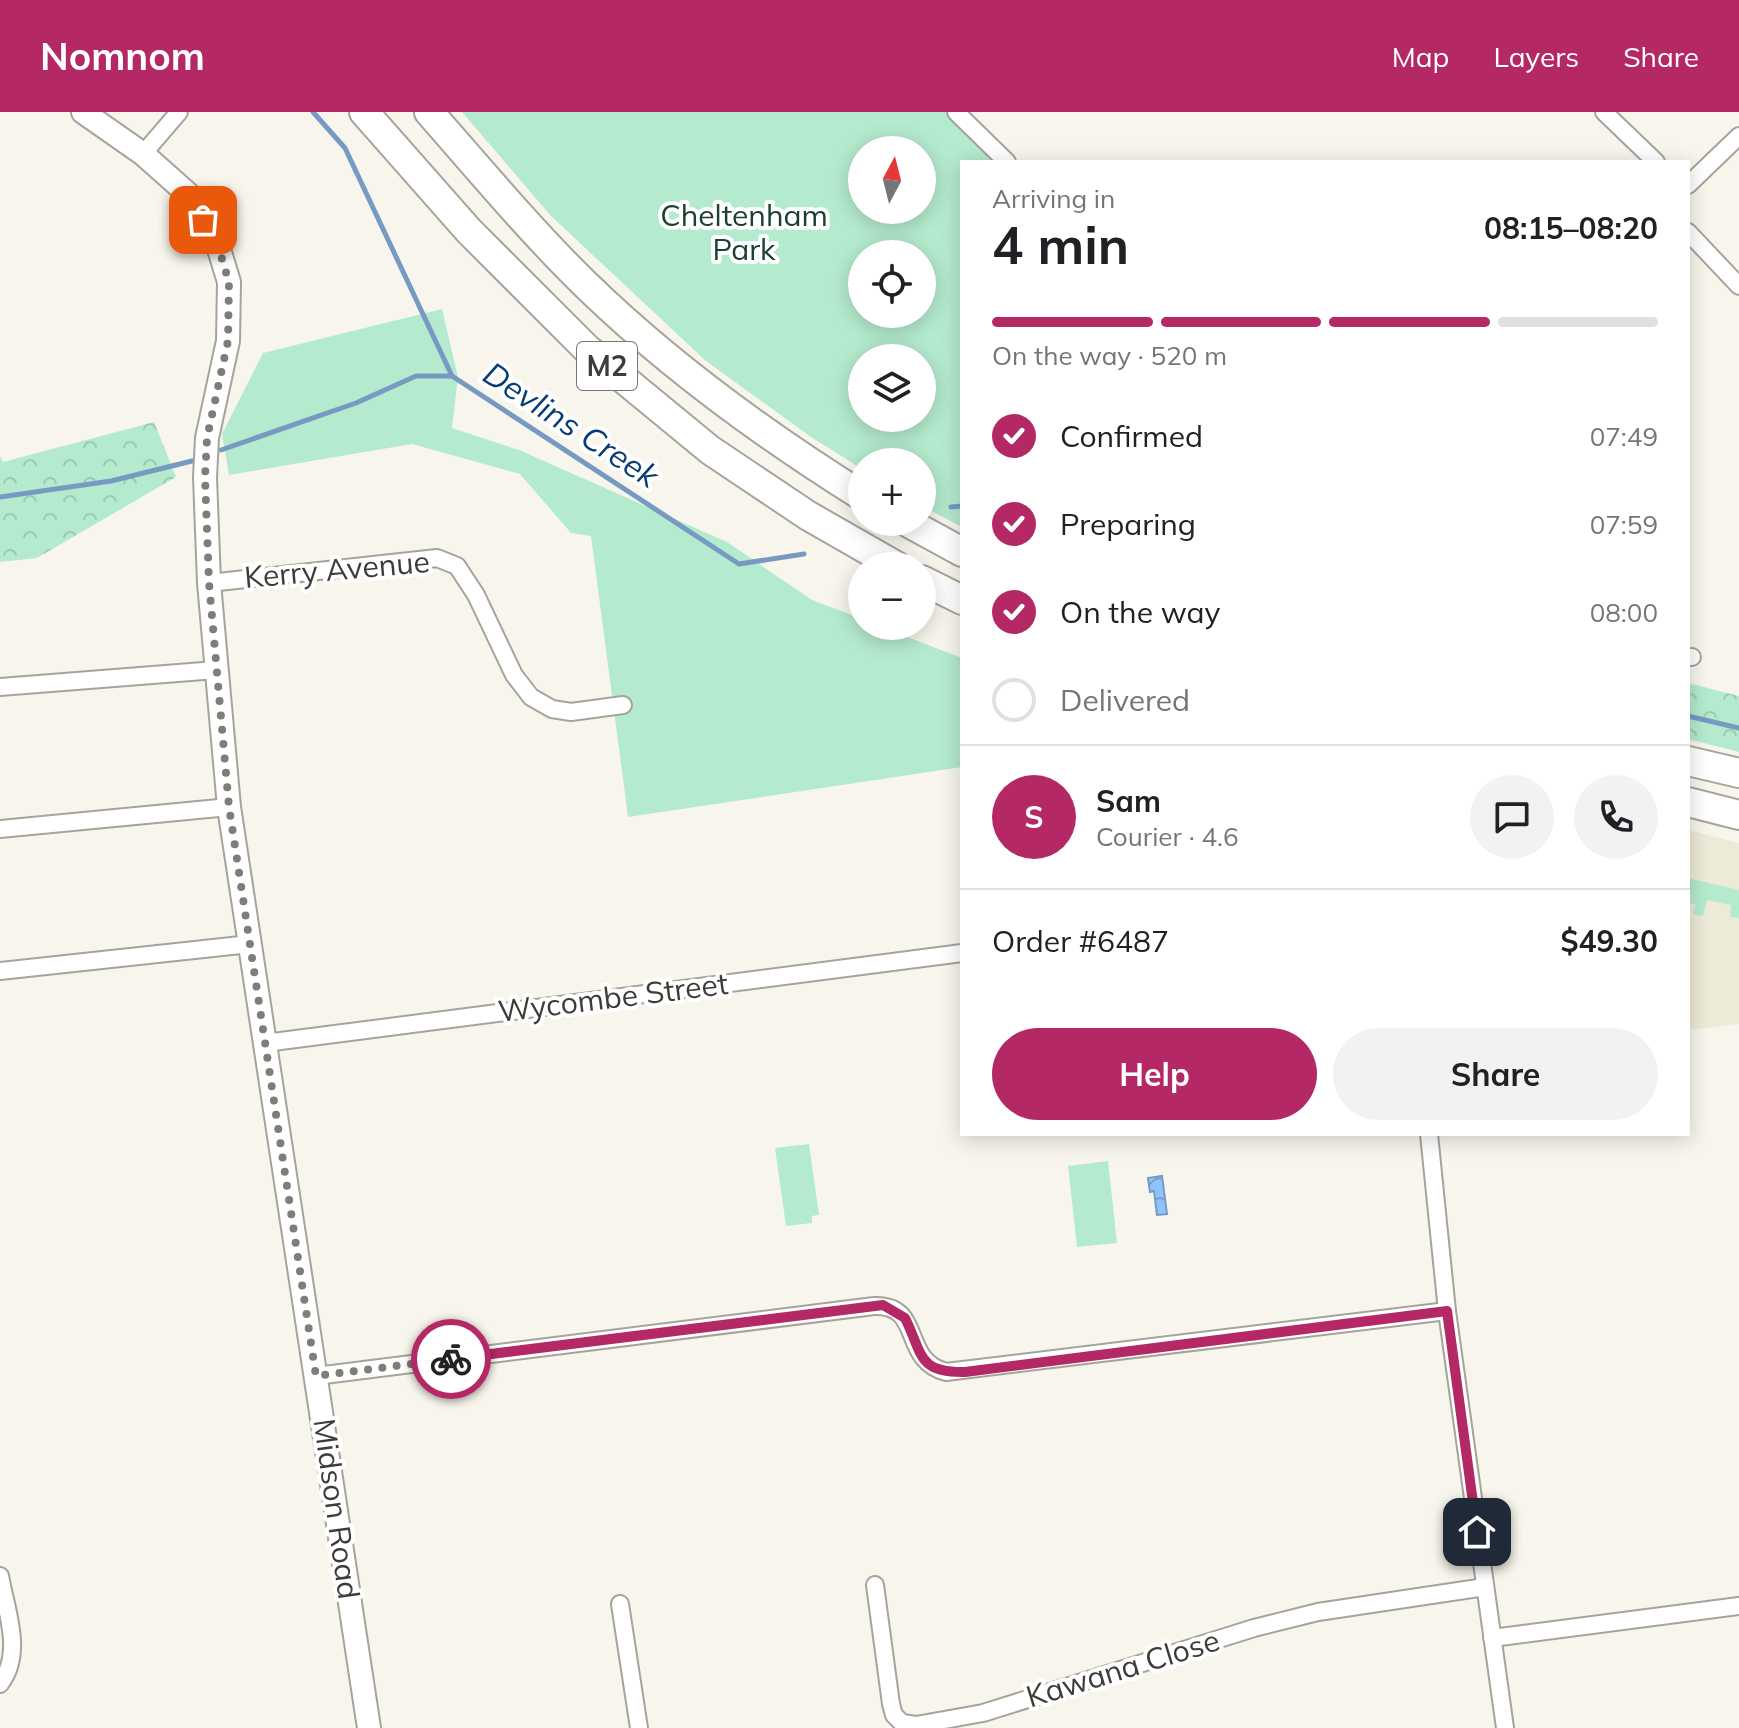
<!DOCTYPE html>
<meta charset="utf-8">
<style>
:root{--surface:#fff;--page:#f2f2f2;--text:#202124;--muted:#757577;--line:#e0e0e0;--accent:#b42965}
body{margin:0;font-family:Mulish,sans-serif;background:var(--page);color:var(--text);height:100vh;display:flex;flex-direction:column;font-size:30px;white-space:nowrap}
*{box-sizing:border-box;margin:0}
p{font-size:26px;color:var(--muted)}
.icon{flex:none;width:44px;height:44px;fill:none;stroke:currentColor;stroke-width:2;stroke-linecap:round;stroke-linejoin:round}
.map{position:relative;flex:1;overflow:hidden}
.panel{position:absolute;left:960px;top:48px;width:730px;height:976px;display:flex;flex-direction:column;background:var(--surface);border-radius:0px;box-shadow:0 4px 20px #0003}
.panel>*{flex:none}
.needle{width:52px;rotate:7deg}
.tools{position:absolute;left:848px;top:24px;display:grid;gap:16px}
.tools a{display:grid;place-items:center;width:88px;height:88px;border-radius:50%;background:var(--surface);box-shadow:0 4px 20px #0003;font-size:40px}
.pin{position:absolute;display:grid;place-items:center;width:68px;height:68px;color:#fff;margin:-34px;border-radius:16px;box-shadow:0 4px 12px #0006}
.courier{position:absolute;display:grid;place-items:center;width:80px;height:80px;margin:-40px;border:6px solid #b42965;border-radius:50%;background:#fff;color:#222;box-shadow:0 2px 10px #0007}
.overview em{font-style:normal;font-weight:700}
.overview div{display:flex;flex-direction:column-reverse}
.overview{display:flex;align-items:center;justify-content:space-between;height:136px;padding:0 32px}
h1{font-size:52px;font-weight:700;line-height:60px}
.bar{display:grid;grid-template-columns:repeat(4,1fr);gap:12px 8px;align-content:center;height:96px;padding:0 32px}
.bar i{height:10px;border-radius:6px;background:var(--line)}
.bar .selected{background:var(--accent)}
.bar p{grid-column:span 4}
.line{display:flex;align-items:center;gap:20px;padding:0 32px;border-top:2px solid var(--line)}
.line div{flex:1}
.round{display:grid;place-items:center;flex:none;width:84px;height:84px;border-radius:42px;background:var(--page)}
ol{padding:0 32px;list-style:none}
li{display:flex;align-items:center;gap:24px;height:88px}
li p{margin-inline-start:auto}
li .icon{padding:8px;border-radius:50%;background:var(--accent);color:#fff;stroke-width:4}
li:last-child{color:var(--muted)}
li i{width:44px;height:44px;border:4px solid var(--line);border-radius:50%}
.cta{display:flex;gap:16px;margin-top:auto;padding:16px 32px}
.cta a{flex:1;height:92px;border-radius:48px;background:var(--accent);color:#fff;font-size:32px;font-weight:700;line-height:92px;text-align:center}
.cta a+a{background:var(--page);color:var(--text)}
header{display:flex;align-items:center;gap:48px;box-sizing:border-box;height:112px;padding:0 40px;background:var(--accent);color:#fff}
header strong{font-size:38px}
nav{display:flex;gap:44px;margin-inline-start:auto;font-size:28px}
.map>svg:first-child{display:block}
</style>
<header>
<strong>Nomnom</strong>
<nav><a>Map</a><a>Layers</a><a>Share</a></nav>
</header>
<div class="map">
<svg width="1739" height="1616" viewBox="0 0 1739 1616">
<defs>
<pattern id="forest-crowns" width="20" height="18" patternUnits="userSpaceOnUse" patternTransform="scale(2)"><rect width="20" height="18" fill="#b4ebce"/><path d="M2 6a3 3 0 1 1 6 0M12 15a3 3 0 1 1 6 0" fill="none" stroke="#9ccab2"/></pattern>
<pattern id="water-waves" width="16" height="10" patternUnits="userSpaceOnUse" patternTransform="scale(2)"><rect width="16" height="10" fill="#90c2fe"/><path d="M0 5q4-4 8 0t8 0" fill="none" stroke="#779fcf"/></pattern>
</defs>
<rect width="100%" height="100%" fill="#f8f6ec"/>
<polygon fill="#edead8" points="1688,718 1739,731 1739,912 1688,918"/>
<g fill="url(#forest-crowns)">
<polygon points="154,310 176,365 37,446 0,450 0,344 3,350"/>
<polygon points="1688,571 1739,584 1739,640 1688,627"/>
</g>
<g fill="#b4ebce" fill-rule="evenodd">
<path d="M462,0H956L1007,50H962V415L922,394V350H862V357L811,325L706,249L551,104ZM862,38H922V98H862ZM862,142H922V202H862ZM862,246H922V306H862Z"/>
<polygon points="442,197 458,265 452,316 519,338 727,430 812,488 862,507 862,514 879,514 962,546 962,655 628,705 591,424 571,421 520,362 412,332 229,363 222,322 263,241"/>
<polygon points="1688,766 1739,778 1739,806 1730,805 1731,793 1707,788 1703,804 1693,802 1696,793 1688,790"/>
<polygon points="809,1032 819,1103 812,1104 812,1111 786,1114 775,1036"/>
<polygon points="1108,1049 1117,1131 1077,1135 1068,1054"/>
</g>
<polygon fill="url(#water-waves)" stroke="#779ac3" stroke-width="2" points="1162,1064 1167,1102 1157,1103 1154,1079 1150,1080 1148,1066"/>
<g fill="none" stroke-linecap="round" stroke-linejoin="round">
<g stroke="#779ac3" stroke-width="5">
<polyline points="313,0 345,36 452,264 739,452 804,442"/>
<polyline points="221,338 356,291 416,264 452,264"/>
<polyline points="0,385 111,369 192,349"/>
<polyline points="951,395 962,394"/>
<polyline points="1688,604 1739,616"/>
</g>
<defs>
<g id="street">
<polyline points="956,0 1007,50"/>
<polyline points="1604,0 1656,50"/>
<polyline points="143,42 179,0"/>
<polyline points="1688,73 1739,24"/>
<polyline points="1688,120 1739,174"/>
<polyline points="209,471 437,446 457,454 476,483 514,563 531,585 552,597 571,600 623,593"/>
<polyline points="1688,545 1692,545"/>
<polyline points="0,575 216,558"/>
<polyline points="0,717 229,695"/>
<polyline points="0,859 250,832"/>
<polyline points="265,931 962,841"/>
<polyline points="1429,1022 1447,1199 1505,1616"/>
<path d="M316,1264L874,1194C924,1192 900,1248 946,1260L1447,1199"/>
<path d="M0,1464C6,1498 24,1541 0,1572"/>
<polyline points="875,1473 891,1592 894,1603 902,1611 916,1613 983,1601 1254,1516 1318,1500 1485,1475"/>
<polyline points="620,1492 639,1616"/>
<polyline points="1492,1526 1739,1494"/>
</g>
<polyline id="secondary" points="83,0 143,42 188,82 218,134 229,170 228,229 207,326 205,365 209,471 229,695 369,1616"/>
<g id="highway">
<polyline points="364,0 469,119 586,236 710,338 807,403 896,454"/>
<path d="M429,0C479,57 529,117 584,171C667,252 763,322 862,384"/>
<polyline points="907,410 962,440"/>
<polyline points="922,468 962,488"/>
<polyline points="1688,649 1739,661"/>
<polyline points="1688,690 1739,703"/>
</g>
</defs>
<use href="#street" stroke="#a6a49a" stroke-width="20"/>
<use href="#secondary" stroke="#a6a49a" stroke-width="26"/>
<use href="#highway" stroke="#a6a49a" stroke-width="32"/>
<use href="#street" stroke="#fff" stroke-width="16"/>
<use href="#secondary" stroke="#fff" stroke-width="22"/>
<use href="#highway" stroke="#fff" stroke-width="28"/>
</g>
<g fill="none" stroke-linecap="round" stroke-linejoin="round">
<polyline stroke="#7e7d77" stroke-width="8" stroke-dasharray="0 14.4" points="203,108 218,134 229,170 228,229 207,326 205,365 209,471 229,695 316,1264 451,1247"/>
<path stroke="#b42965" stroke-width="10" d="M451,1247L883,1193L905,1206C923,1242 917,1261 965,1260L1447,1199L1477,1420"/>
</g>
<g text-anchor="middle" stroke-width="8" stroke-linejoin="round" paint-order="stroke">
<rect fill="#fff" stroke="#777674" stroke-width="2" x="577" y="230" width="60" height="48" rx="6"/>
<g font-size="28" font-weight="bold" fill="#3d3c38">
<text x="607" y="264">M2</text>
</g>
<g font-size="30" fill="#1c402f" stroke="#fff">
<text x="744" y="114">Cheltenham<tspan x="744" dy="34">Park</tspan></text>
</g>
<g font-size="30" fill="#3d3c38" stroke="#fff">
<text transform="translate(337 458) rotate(-5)" y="10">Kerry Avenue</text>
<text transform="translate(613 886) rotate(-7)" y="10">Wycombe Street</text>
<text transform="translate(336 1397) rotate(82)" y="10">Midson Road</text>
<text transform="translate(1123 1557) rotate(-17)" y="10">Kawana Close</text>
</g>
<g font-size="32" font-style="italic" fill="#073d72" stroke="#fff">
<text transform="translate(571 313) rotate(33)" y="11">Devlins Creek</text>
</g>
</g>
</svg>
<div class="tools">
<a><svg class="needle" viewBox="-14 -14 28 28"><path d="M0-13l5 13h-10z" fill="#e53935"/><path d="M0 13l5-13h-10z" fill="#757577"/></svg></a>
<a><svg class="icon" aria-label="locate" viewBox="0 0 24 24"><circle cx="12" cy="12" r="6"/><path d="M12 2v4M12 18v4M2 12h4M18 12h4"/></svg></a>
<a><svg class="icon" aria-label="layers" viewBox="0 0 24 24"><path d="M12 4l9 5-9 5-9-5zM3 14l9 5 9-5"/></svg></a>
<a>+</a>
<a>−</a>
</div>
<div class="pin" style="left:203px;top:108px;background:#ea580c"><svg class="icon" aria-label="bag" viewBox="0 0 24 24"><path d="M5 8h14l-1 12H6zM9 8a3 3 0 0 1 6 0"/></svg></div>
<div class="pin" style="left:1477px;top:1420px;background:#1f2937"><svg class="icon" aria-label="home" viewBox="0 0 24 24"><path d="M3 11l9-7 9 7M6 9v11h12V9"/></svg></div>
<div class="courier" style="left:451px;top:1247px"><svg class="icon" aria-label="bike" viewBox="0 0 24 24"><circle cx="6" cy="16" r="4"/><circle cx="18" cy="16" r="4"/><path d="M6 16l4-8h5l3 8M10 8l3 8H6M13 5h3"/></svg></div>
<section class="panel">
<div class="overview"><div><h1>4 min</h1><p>Arriving in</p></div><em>08:15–08:20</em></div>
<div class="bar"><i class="selected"></i><i class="selected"></i><i class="selected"></i><i></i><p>On the way · 520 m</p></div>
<ol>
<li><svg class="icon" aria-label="check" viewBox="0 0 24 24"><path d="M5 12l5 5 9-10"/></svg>Confirmed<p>07:49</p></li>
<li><svg class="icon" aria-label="check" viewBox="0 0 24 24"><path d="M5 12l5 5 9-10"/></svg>Preparing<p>07:59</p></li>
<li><svg class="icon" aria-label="check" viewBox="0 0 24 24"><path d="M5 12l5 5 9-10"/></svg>On the way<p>08:00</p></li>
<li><i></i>Delivered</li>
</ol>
<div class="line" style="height:144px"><b class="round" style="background:var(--accent);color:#fff">S</b><div><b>Sam</b><p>Courier · 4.6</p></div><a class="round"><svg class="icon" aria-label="chat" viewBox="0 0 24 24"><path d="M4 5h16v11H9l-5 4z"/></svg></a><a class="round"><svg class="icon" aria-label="phone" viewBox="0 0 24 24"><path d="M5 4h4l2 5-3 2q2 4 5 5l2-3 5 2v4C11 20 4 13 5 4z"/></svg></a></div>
<div class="line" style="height:104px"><div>Order #6487</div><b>$49.30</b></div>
<div class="cta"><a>Help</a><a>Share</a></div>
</section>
</div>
